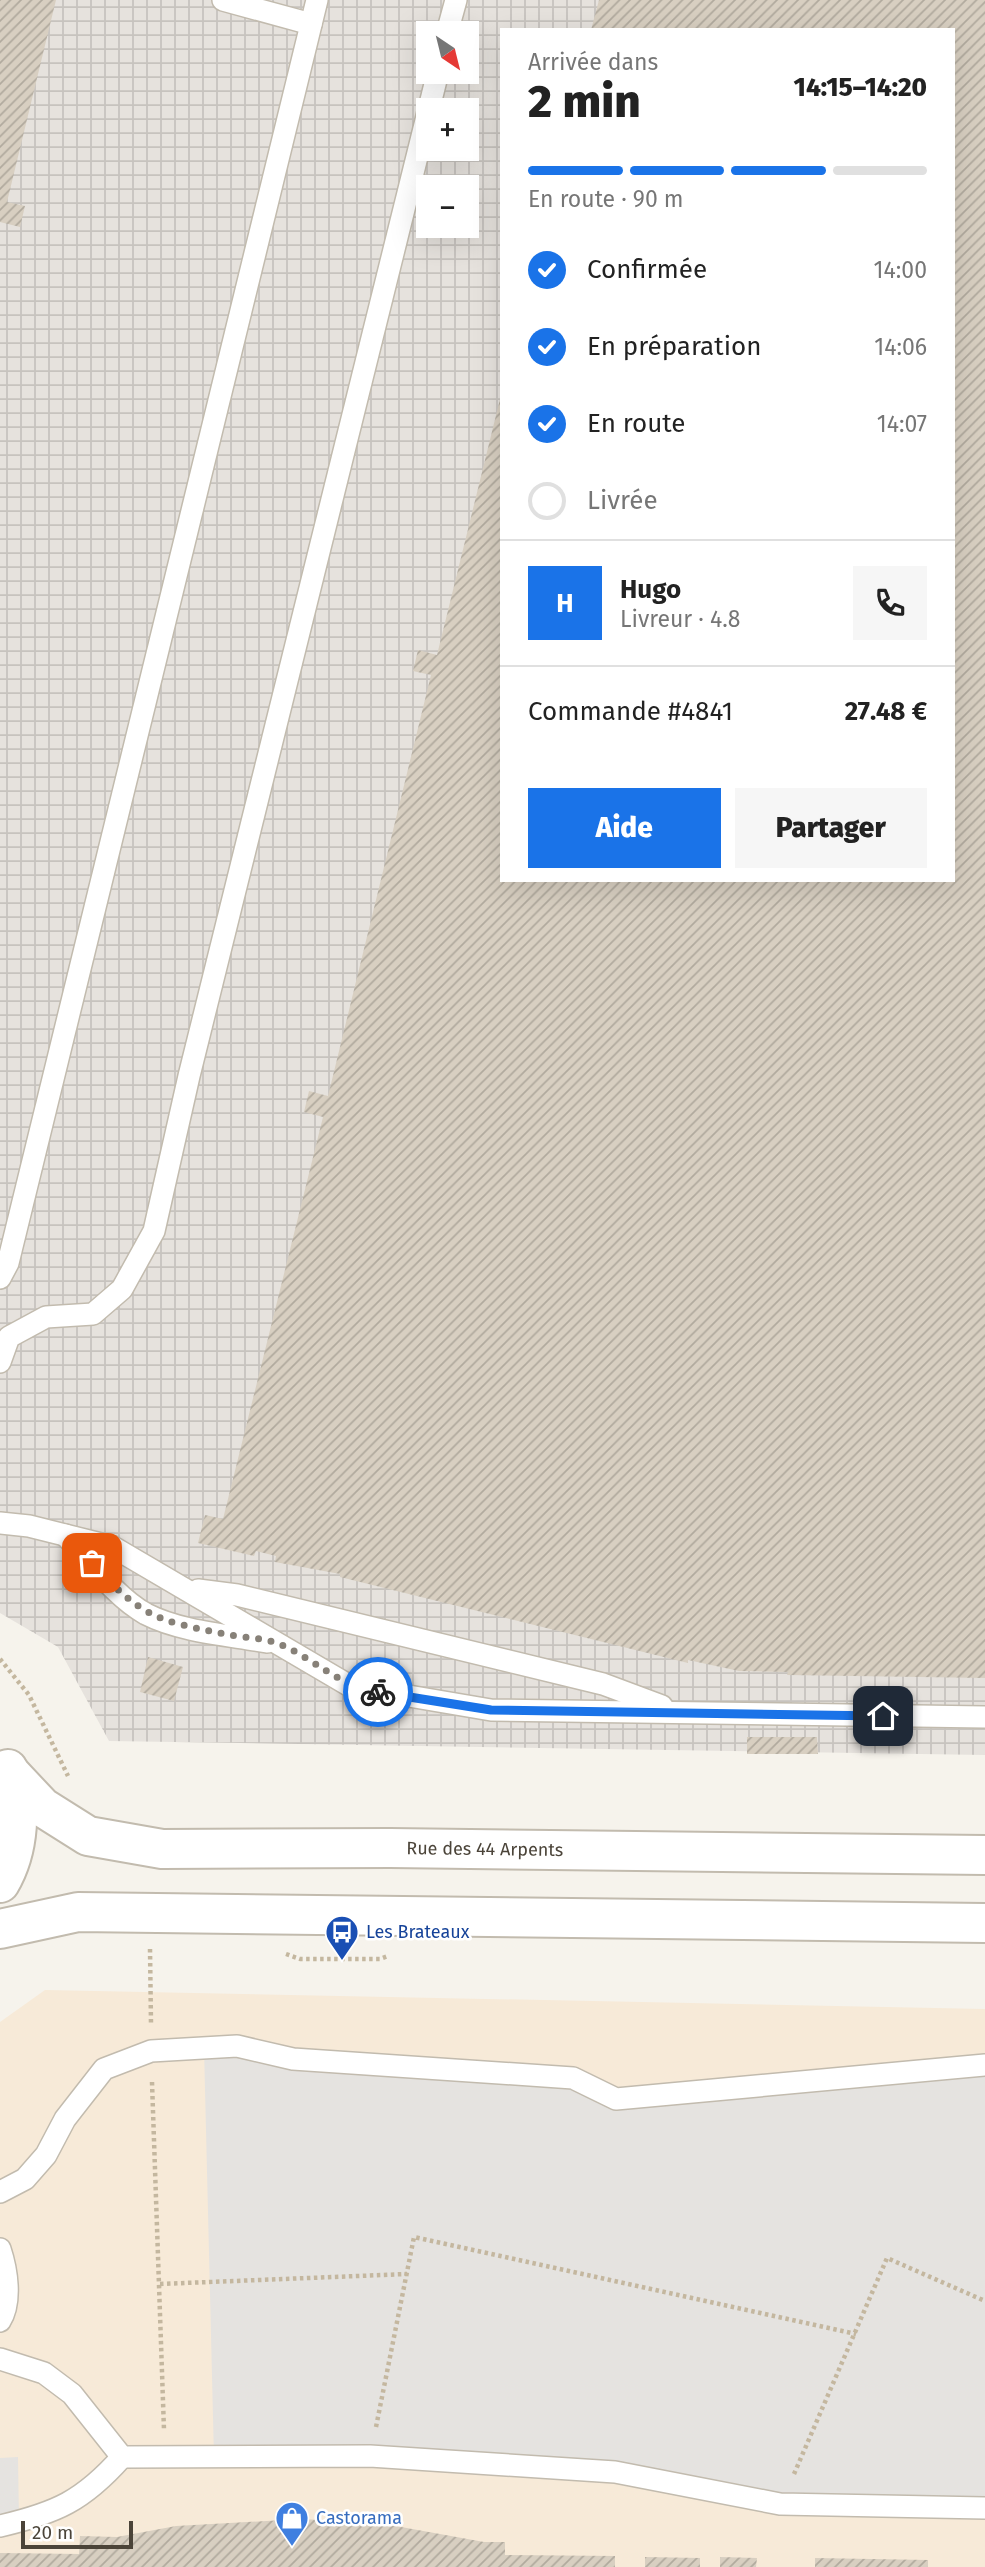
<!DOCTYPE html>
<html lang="fr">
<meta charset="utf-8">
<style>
:root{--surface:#fff;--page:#f6f6f6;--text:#222;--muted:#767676;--line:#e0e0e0;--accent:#1a73e8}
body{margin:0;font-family:"Fira Sans",sans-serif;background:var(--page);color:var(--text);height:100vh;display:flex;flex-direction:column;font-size:26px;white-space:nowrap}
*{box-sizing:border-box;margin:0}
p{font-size:23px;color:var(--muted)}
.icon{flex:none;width:38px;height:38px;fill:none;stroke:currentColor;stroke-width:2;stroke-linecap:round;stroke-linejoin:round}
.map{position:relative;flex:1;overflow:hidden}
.panel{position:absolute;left:500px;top:28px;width:455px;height:854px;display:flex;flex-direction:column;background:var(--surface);border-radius:0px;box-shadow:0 7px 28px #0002}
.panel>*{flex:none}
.needle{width:46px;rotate:145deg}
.tools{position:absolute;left:416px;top:21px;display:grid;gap:14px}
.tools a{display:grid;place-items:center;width:63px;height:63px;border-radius:0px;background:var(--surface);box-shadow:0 7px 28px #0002;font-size:35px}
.scale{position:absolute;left:21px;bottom:18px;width:112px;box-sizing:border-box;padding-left:7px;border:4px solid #4b4439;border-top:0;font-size:19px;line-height:24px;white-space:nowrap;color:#4b4439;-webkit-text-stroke:5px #fff;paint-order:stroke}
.pin{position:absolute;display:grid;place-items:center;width:60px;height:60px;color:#fff;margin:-30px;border-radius:14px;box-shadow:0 4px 10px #0006}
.courier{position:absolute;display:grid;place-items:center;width:70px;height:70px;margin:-35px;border:5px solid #1a73e8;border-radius:50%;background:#fff;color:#222;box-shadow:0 2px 9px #0007}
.head em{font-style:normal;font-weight:800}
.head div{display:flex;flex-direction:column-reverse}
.head{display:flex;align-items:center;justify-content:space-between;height:119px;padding:0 28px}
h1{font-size:46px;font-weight:800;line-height:52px}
.bar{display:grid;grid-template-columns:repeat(4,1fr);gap:10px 7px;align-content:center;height:84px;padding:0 28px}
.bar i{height:9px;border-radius:5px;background:var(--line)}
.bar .active{background:var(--accent)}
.bar p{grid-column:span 4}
.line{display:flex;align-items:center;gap:18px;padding:0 28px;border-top:2px solid var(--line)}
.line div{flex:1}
.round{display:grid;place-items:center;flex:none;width:74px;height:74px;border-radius:0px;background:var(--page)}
ol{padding:0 28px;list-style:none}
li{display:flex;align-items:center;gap:21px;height:77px}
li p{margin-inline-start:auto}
li .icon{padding:7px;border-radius:50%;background:var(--accent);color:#fff;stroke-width:4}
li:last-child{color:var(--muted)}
li i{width:38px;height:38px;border:4px solid var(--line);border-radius:50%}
.button{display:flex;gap:14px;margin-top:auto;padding:14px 28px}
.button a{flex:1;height:80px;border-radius:0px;background:var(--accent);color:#fff;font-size:28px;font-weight:800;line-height:80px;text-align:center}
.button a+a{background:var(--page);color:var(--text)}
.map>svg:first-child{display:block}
</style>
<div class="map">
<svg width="985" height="2567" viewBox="0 0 985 2567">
<defs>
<pattern id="industrial-grid" width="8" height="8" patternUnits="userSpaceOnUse" patternTransform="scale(1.75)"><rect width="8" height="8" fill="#e6e2dd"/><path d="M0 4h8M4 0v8" fill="none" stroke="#c7c3be"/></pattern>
<pattern id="building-hatch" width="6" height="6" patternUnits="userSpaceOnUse" patternTransform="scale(1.75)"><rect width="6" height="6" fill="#d8cfc1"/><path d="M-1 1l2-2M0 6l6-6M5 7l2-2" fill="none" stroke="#b1aa9e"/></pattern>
</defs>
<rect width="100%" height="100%" fill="#f6f3ec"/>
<polygon fill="#f7ead8" points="45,1990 985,2009 985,2567 0,2567 0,2022"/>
<path fill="url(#industrial-grid)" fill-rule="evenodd" d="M0,0H985V1755L109,1741L58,1647L0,1613ZM502,30H954V880H502ZM429,33H467V72H429ZM429,110H467V149H429ZM429,187H467V226H429Z"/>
<g fill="#e5e3e0">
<polygon points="204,2048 573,2078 617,2099 985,2065 985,2508 842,2505 615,2472 214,2458"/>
<polygon points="18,2457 19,2521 0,2521 0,2458"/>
</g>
<g fill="url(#building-hatch)">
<polygon points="0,0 56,0 7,202 25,206 20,227 0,222"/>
<polygon points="599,0 985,0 985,1678 787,1675 788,1672 739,1671 688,1660 688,1663 340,1577 340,1574 275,1562 276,1556 256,1551 254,1556 198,1543 205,1515 223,1519 323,1117 304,1112 309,1091 328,1096 431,675 413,671 418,650 437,655 501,395 502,880 954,880 954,30 591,30"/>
<polygon points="148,1657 183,1667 174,1701 140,1692"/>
<polygon points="747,1737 817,1737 818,1754 747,1754"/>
<polygon points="301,2519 379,2523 484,2542 505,2542 505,2555 615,2556 615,2567 0,2567 0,2553 79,2554 80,2536 117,2537 176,2526"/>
<polygon points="645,2557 700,2558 700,2567 645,2567"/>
<polygon points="720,2557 757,2558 756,2567 720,2567"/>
<polygon points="815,2558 928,2560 928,2567 815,2567"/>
</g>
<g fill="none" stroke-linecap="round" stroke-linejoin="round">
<defs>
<g id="lane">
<polyline points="223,0 311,24"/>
<polyline points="447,33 456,0"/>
<polyline points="0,1278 8,1263 317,0"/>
<polyline points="0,1362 9,1337 46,1317 93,1314 122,1289 154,1231 189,1076 438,72"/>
<polyline points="0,1523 29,1526 113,1547 350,1686 491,1710 985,1717"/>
<path d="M65,1535C90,1561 114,1596 146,1614C181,1632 229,1635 267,1642"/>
<polyline points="198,1590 237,1595 603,1684 662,1706"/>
<polyline points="0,2192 25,2179 46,2155 65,2119 104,2069 151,2051 237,2046 293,2059 573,2078 616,2099 985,2065"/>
<path d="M0,2249C7,2270 12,2302 0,2321"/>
<polyline points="0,2359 44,2373 72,2394 122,2457 370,2456 615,2472 780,2504 985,2508"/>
<path d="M0,2526C56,2513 83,2501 122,2457"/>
</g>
<g id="street">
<path id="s1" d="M10,1773L42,1807L88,1836L162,1849L390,1848L985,1855"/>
<path d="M0,1883C19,1851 23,1804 8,1769"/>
<polyline points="0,1929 78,1912 985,1923"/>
</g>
</defs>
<use href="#lane" stroke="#c2bbae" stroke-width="24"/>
<use href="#street" stroke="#c2bbae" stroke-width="42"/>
<g stroke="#c4b79f" stroke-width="4.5" stroke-dasharray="3.5 3.5" stroke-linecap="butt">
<polyline points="0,1659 29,1695 68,1776"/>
<polyline points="150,1949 151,2024"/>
<polyline points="286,1954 300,1959 380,1959 388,1956"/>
<polyline points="152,2082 164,2430"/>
<polyline points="160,2284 407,2274"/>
<polyline points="376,2427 414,2237 856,2334"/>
<polyline points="794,2474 887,2258 985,2301"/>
</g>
<use href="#lane" stroke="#fff" stroke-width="21"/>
<use href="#street" stroke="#fff" stroke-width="38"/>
</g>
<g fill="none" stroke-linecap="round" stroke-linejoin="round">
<path stroke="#878178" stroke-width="7" stroke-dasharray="0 12.6" d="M92,1563C142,1618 158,1621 230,1635C246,1638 267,1638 282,1645C319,1662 334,1683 378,1692"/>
<polyline stroke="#1a73e8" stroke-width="9" points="378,1692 491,1710 883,1716"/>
</g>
<defs>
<symbol id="bus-pin" viewBox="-11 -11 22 30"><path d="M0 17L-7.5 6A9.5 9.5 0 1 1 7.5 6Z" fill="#1a4fb4" stroke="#fff"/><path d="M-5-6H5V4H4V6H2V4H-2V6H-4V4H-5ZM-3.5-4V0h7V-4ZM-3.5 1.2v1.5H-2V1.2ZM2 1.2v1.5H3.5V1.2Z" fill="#fff"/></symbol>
<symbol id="shop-pin" viewBox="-11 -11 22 30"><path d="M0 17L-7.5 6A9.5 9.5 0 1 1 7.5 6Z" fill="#3f7fe0" stroke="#fff"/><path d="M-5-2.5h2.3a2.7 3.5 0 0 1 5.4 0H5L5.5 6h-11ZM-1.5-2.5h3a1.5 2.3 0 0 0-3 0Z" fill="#fff"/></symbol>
</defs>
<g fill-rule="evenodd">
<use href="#bus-pin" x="323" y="1913" width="38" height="52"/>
<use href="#shop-pin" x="273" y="2499" width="38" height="52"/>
</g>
<g text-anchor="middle" stroke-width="5" stroke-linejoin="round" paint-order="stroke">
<g font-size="18" fill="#4b4439" stroke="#fff">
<text dy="6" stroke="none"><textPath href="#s1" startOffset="499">Rue des 44 Arpents</textPath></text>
</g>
<g font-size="18" fill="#164399" stroke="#fff" text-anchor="start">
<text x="366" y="1938">Les Brateaux</text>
</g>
<g font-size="18" fill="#366cbe" stroke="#fff" text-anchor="start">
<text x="316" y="2524">Castorama</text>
</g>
</g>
</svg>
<div class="tools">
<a><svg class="needle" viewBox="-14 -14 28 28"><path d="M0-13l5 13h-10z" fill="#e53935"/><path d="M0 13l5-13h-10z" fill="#767676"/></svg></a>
<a>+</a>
<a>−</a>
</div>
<div class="scale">20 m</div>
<div class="pin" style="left:92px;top:1563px;background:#ea580c"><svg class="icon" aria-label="bag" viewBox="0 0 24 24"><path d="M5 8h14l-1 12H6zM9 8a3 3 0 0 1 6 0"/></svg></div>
<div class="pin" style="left:883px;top:1716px;background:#1f2937"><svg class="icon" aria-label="home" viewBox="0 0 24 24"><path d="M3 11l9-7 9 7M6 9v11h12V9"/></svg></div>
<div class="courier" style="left:378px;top:1692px"><svg class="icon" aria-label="bike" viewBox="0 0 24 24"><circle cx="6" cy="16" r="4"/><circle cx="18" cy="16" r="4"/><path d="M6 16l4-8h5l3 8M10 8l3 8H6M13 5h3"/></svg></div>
<section class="panel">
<div class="head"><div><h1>2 min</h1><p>Arrivée dans</p></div><em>14:15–14:20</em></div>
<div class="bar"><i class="active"></i><i class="active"></i><i class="active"></i><i></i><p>En route · 90 m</p></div>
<ol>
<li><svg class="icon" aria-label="check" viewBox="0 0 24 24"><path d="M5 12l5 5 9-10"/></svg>Confirmée<p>14:00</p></li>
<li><svg class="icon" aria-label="check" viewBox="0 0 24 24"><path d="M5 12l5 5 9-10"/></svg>En préparation<p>14:06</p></li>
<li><svg class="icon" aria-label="check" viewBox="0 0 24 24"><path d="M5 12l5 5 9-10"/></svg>En route<p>14:07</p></li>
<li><i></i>Livrée</li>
</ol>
<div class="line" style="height:126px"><b class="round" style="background:var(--accent);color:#fff">H</b><div><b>Hugo</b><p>Livreur · 4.8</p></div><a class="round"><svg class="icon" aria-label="phone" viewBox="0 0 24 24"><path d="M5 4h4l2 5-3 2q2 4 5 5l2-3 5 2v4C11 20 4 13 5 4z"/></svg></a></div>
<div class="line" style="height:91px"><div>Commande #4841</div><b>27.48 €</b></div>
<div class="button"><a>Aide</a><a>Partager</a></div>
</section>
</div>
